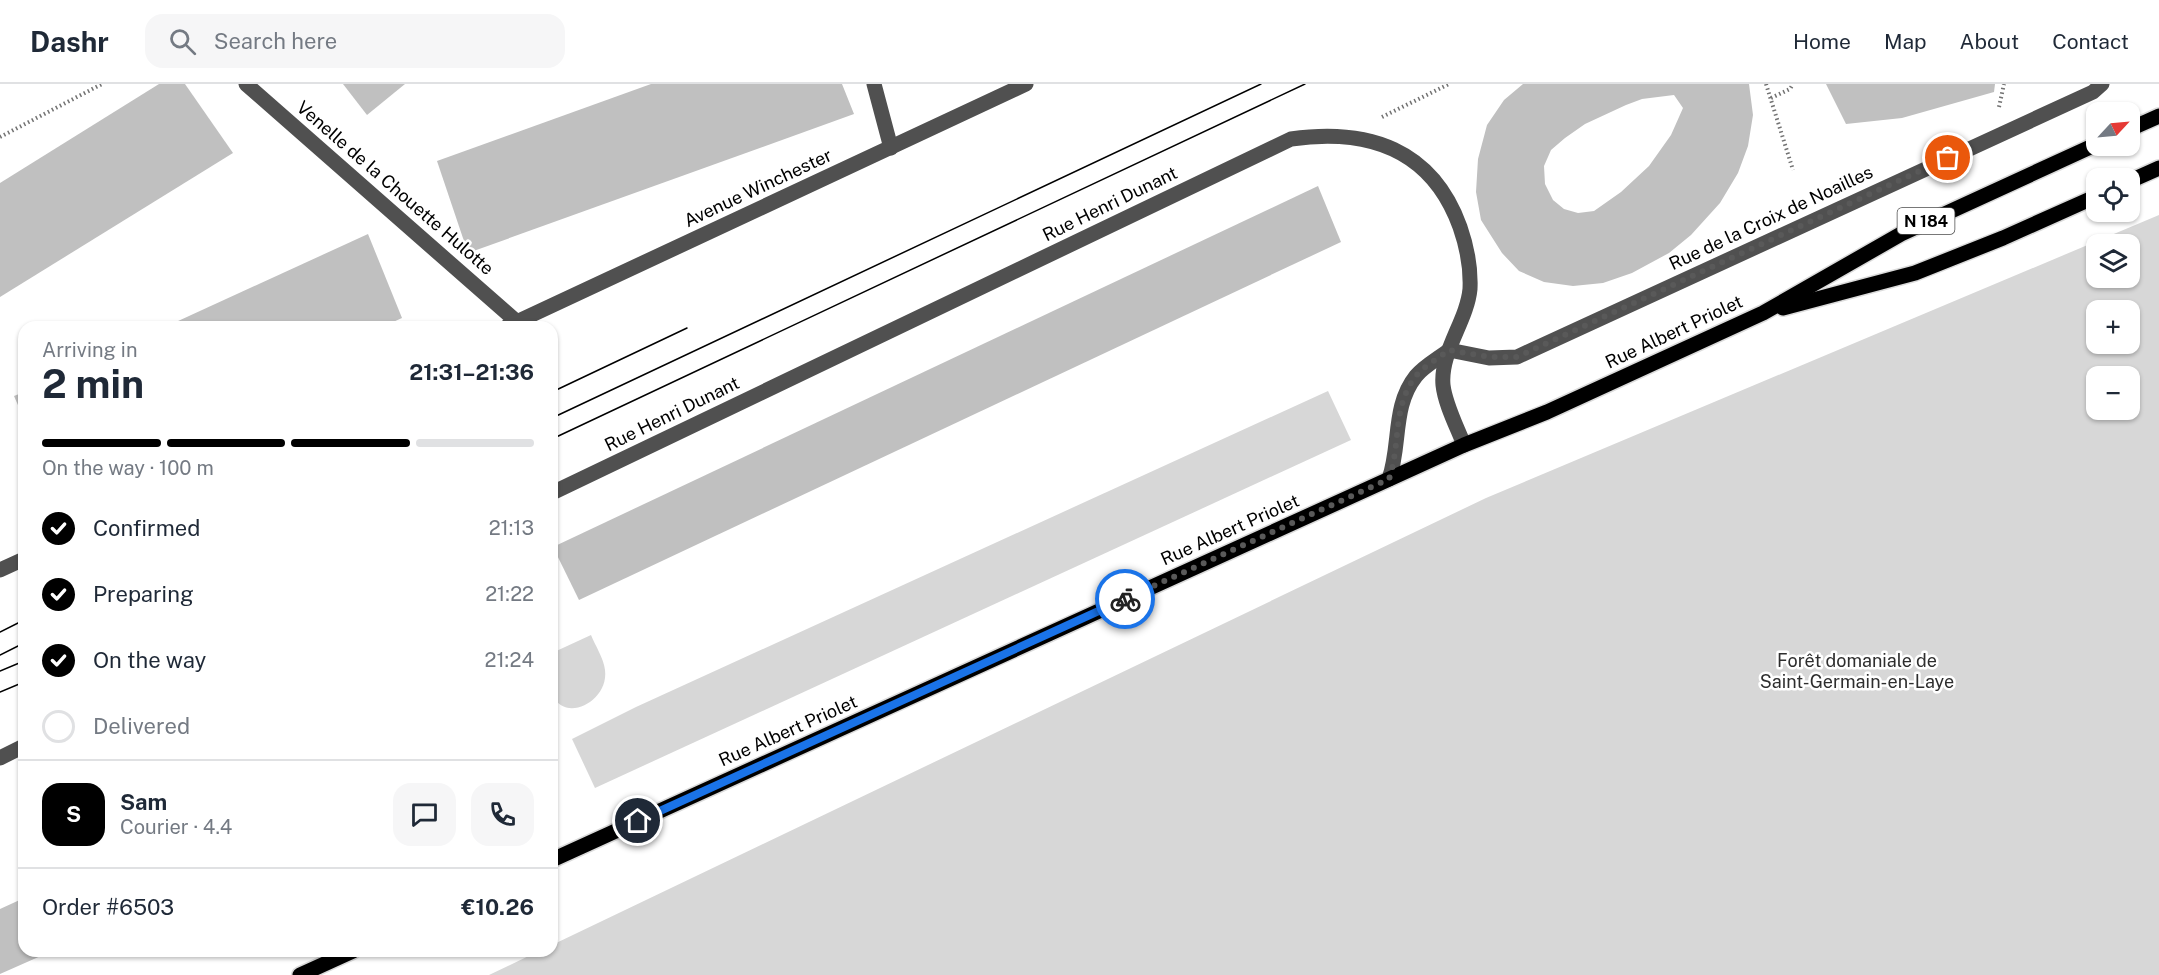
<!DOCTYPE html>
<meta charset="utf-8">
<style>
:root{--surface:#fff;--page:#f6f6f7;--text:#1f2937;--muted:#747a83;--line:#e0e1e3;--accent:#000}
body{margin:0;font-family:"Public Sans",sans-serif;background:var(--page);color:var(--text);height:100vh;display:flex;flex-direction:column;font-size:22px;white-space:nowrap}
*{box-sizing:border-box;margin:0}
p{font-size:20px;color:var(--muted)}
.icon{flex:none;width:33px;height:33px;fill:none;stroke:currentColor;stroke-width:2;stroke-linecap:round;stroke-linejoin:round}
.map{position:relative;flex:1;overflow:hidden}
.side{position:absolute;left:18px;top:237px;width:540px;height:636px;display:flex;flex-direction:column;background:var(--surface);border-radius:18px;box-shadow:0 2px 4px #0004}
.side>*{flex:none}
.needle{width:39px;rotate:64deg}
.tools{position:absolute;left:2086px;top:18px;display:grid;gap:12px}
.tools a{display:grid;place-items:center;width:54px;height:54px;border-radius:12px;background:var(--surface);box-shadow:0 2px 4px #0004;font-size:30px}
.pin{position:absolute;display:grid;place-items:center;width:51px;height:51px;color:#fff;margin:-26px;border:3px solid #fff;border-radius:50%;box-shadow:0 2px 6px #0007}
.courier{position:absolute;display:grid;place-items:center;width:60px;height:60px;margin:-30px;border:4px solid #1a73e8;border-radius:50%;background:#fff;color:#222;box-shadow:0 2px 8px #0007}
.summary em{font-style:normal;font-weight:700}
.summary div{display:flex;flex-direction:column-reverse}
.summary{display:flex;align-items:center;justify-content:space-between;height:102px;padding:0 24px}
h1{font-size:39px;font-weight:700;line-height:45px}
.bar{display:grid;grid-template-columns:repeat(4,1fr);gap:9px 6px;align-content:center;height:72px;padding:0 24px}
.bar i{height:8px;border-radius:4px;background:var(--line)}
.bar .active{background:var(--accent)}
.bar p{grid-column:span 4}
.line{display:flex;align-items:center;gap:15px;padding:0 24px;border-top:2px solid var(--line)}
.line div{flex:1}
.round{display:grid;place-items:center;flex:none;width:63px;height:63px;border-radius:18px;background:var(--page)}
ol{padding:0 24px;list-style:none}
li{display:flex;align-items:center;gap:18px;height:66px}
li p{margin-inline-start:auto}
li .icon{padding:6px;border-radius:50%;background:var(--accent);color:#fff;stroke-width:4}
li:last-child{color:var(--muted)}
li i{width:33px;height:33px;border:3px solid var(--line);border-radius:50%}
header{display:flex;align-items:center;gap:36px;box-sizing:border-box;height:84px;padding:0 30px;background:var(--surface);border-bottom:2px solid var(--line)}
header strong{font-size:28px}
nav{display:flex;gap:33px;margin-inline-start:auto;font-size:21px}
.search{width:420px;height:54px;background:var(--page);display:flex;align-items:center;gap:15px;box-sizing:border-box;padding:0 21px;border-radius:18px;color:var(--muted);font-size:22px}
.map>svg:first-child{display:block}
</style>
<header>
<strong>Dashr</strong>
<div class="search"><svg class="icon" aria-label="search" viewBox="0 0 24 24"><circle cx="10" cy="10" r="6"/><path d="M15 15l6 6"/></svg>Search here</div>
<nav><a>Home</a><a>Map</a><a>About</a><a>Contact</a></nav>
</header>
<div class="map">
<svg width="2159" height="891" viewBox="0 0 2159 891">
<rect width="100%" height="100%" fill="#fff"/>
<g fill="#d7d7d7" fill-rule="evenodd">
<path d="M2159,131V891H489L539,867H552V861L1486,414ZM2097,160H2130V194H2097ZM2097,226H2130V260H2097ZM2097,292H2130V326H2097Z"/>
<polygon points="1328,307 1351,356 595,704 572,655 636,623"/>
<path d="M591,551C595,561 604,575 605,586C609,617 566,639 553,612C548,601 552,581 552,569Z"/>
</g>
<g fill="#c0c0c0" fill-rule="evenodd">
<polygon points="159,0 185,0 233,69 0,213 0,99"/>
<polygon points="343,0 405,0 367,31"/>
<polygon points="651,0 842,0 854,30 468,169 437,77"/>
<path d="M1523,0H1749L1753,31L1748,62L1738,89L1720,119L1691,151L1669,169L1632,189L1603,199L1573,202L1544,198L1519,187L1502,169L1481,136L1476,108L1478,75L1487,41L1504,16ZM1674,11L1683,24L1671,51L1649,82L1621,108L1594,127L1578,129L1564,125L1553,116L1545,100L1544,82L1551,66L1565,54L1585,40L1626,21L1642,15Z"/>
<polygon points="1826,0 1995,0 1994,8 1902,34 1846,40"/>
<polygon points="1318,102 1341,158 579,516 553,463"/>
<polygon points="368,150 402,234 382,243 165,243"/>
<polygon points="24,308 24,335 14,312"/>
<polygon points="24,814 24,867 52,867 0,890 0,825"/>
</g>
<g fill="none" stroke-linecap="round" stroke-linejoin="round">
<defs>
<g id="major">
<polyline points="2130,45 2159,32"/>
<polyline points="2130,97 2159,84"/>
<polyline points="1783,224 1915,189 2003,154 2097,112"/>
<polyline points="552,776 1464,361 1547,328 1763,229 1901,150 2097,60"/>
<polyline points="300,891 353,867"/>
</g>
</defs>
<use href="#major" stroke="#dbdbdb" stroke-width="18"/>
<g stroke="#727272" stroke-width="4" stroke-dasharray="1.5 3" stroke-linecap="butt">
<polyline points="1766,0 1793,86"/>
<polyline points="1771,14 1790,5 1793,0"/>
<polyline points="1999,23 2004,0"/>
<polyline points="1382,33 1449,0"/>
<polyline points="0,53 102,0"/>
</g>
<g stroke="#505050" stroke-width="15">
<polyline points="246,0 517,238"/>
<polyline points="874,0 891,64"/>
<polyline points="506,243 1026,0"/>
<path d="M1389,395C1401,361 1392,322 1416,292C1424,282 1439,274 1449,266L1489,274L1517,273L2093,8L2102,0"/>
<path d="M552,409L1291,55C1368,44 1432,65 1460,143C1467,163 1471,183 1470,205C1467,237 1440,268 1443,301C1445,320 1457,343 1464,361"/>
<polyline points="0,486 24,475"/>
<polyline points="0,674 24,662"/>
</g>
<use href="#major" stroke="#000" stroke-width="15"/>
<g stroke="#000" stroke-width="1.5">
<polyline points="552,308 687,244"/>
<polyline points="552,334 1261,0"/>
<polyline points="552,355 1305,0"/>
<polyline points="0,548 24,536"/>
<polyline points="0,571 24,559"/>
<polyline points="0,587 24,577"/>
<polyline points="0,608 24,598"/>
</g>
</g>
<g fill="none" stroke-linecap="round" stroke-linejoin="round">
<path stroke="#595959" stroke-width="6" stroke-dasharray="0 10.8" d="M1125,515L1389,395C1401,361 1392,322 1416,292C1424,282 1439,274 1449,266L1489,273H1517L1948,74"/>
<polyline stroke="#1a73e8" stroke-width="8" points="638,737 1125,515"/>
</g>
<g text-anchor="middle" stroke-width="5" stroke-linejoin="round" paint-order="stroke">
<rect fill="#fff" stroke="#4c4c4c" stroke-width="1.5" x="1897.5" y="124" width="57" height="26" rx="4.5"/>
<g font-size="16" font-weight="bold" fill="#000">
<text x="1926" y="143">N 184</text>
</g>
<g font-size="18" fill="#000" stroke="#fff">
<text transform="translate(395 104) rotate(41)" y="6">Venelle de la Chouette Hulotte</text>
<text transform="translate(758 104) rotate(-25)" y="6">Avenue Winchester</text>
<text transform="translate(1110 120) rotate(-26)" y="6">Rue Henri Dunant</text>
<text transform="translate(1771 134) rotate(-25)" y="6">Rue de la Croix de Noailles</text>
<text transform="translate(1674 248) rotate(-25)" y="6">Rue Albert Priolet</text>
<text transform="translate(672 330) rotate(-26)" y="6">Rue Henri Dunant</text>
<text transform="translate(1230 446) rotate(-24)" y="6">Rue Albert Priolet</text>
<text transform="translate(788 647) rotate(-24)" y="6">Rue Albert Priolet</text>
</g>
<g font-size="18" fill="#2e2e2e" stroke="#fff">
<text x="1857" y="583">Forêt domaniale de<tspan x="1857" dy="21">Saint-Germain-en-Laye</tspan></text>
</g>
</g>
</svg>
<div class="tools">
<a><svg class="needle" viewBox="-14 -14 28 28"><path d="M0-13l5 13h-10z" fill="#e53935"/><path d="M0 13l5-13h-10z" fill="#747a83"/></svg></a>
<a><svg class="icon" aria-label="locate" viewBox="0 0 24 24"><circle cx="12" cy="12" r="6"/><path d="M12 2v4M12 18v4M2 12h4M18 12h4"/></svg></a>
<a><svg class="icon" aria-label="layers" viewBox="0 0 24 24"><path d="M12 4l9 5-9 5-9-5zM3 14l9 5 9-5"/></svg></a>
<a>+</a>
<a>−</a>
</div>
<div class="pin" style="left:1948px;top:74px;background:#ea580c"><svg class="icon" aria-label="bag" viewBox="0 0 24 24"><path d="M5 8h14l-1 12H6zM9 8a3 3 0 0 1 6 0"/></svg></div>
<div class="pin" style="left:638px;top:737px;background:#1f2937"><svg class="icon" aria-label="home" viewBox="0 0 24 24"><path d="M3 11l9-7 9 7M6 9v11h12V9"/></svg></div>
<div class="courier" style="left:1125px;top:515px"><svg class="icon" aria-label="bike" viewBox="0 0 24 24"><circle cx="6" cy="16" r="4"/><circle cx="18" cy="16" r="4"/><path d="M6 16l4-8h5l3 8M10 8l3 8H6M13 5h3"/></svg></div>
<section class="side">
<div class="summary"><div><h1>2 min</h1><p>Arriving in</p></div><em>21:31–21:36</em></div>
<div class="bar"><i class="active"></i><i class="active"></i><i class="active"></i><i></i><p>On the way · 100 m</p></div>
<ol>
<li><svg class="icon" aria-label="check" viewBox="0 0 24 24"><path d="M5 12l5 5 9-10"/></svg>Confirmed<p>21:13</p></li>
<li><svg class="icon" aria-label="check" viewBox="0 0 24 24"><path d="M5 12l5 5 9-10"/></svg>Preparing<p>21:22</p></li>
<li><svg class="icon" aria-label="check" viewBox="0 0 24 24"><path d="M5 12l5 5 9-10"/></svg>On the way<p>21:24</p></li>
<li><i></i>Delivered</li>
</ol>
<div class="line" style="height:108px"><b class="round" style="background:var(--accent);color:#fff">S</b><div><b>Sam</b><p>Courier · 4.4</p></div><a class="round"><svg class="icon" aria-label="chat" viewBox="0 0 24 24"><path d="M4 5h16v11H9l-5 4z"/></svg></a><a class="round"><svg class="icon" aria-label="phone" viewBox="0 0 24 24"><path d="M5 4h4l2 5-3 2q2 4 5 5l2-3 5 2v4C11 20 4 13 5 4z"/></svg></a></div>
<div class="line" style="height:78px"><div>Order #6503</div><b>€10.26</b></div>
</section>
</div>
